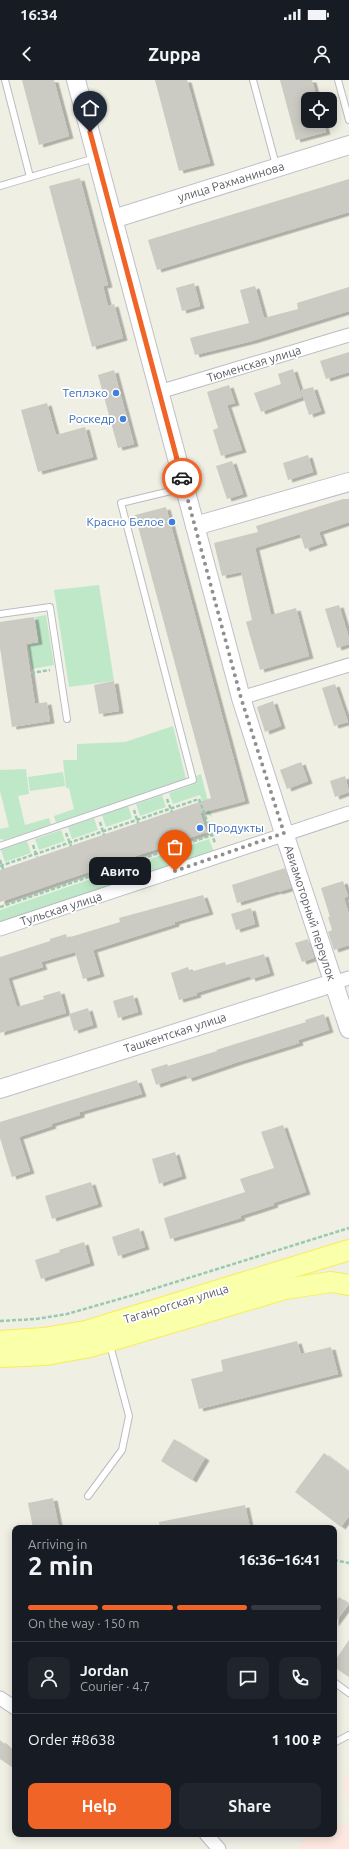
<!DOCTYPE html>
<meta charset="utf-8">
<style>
:root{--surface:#171b24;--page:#20242c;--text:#f1f3f6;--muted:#9ea1a6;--line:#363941;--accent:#f16428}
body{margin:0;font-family:Ubuntu,sans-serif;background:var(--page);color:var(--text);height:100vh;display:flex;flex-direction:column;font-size:15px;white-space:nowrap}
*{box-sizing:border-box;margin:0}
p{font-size:13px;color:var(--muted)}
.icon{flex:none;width:22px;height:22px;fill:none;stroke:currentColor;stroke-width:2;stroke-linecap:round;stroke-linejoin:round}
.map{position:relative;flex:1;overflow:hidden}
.sheet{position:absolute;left:12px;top:1445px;width:325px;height:312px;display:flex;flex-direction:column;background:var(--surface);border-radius:8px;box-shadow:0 2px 10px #0003}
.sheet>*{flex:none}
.buttons{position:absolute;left:301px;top:12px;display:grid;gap:8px}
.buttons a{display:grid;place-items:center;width:36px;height:36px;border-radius:8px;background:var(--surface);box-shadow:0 2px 10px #0003;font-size:20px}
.pin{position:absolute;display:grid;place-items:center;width:34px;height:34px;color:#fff;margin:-41px -17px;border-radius:50% 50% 50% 0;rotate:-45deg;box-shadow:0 0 4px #0007}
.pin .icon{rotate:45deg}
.courier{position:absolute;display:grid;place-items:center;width:40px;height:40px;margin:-20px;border:3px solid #f16428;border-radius:50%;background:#fff;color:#222;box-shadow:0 1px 5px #0007}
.bubble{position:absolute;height:28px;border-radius:8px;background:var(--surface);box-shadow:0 2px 10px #0003;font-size:13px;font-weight:700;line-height:28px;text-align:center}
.overview em{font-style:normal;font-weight:700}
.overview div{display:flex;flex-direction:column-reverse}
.overview{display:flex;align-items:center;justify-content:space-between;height:68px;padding:0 16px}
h1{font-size:26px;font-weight:700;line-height:30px}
.bar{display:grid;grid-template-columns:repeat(4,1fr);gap:6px 4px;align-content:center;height:48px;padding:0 16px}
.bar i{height:5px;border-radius:3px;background:var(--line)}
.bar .selected{background:var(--accent)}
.bar p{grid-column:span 4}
.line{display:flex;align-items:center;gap:10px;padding:0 16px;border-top:1px solid var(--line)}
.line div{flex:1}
.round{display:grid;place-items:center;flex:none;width:42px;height:42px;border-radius:8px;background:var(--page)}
.action{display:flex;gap:8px;margin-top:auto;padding:8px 16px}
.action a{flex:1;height:46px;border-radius:8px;background:var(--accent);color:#fff;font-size:16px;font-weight:700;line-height:46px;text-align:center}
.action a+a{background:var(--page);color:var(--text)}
.status{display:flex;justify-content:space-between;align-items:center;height:28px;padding:0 20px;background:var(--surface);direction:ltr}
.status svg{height:11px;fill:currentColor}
header{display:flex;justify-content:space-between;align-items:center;height:52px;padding:0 16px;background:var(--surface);font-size:18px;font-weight:700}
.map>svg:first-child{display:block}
</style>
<div class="status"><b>16:34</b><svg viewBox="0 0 49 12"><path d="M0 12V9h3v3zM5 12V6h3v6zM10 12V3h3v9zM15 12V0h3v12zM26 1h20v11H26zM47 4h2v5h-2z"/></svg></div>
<header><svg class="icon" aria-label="back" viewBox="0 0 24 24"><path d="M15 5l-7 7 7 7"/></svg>Zuppa<svg class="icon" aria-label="person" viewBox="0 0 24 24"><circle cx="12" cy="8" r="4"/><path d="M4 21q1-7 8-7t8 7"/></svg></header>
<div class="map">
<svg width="349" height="1769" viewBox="0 0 349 1769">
<defs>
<filter id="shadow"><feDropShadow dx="4.5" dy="2.5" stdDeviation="0" flood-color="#0004"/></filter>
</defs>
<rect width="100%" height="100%" fill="#efefe4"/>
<g fill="#fce8e0">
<polygon points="349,1691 349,1732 343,1700"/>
<polygon points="349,1743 349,1769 298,1769 308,1754 334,1754 334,1746"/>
</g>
<g fill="#bfe8c8">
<polygon points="99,505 114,601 69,607 54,510"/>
<polygon points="46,535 54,585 32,589 28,565 39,563 35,537"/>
<polygon points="173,646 186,699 56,743 54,736 74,729 69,708 66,708 63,680 77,680 77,664 125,662"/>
<polygon points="26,689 29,714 18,716 25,745 49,738 51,745 5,760 0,759 0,749 9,747 0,711 0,690"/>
<polygon points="63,692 65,706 30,711 28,697"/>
<polygon points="201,694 212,737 207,734 200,715 173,724 169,713 197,703 196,696"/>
<polygon points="162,715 166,727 140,736 136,724"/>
<polygon points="128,726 132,738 106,747 102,735"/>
<polygon points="94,738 98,750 72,759 68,747"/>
<polygon points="61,750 65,761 39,770 35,759"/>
<polygon points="209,759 214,772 0,845 0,830"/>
<polygon points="27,761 31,773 5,782 1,770"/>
</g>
<g fill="#cccbc3" filter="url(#shadow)">
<polygon points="22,0 54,0 69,56 39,65"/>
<polygon points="155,0 187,0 210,83 179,91"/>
<polygon points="280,0 312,0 317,19 308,19 308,41 323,41 326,52 296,60"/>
<polygon points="80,98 108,205 103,206 108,226 114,224 123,258 92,267 49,106"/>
<polygon points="349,99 349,132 157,190 148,160"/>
<polygon points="194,203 200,226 182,231 176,208"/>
<polygon points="255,206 264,238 298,229 297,223 349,207 349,231 252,261 195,275 190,258 249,243 240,210"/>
<polygon points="349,272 349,292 326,299 320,281"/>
<polygon points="293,289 302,317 261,332 254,313 281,304 278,294"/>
<polygon points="114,290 134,364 118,368 98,295"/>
<polygon points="229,305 235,323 227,325 242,370 221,376 213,350 218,348 207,312"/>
<polygon points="313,307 321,331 309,335 301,310"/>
<polygon points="47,323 56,355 85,347 93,377 38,392 21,330"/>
<polygon points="308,375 313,392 288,400 283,383"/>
<polygon points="232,381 243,414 227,419 216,386"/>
<polygon points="343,419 349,419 349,442 319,452 323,463 305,469 300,454 255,468 271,535 296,528 309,576 260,590 246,542 252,540 241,492 222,496 214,463 258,452 256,446"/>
<polygon points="166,427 245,721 200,733 207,752 0,822 0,790 211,718 135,435"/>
<polygon points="339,525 349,558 349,564 337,568 325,529"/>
<polygon points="34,537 38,562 26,564 35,624 47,622 50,641 12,647 0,568 0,542"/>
<polygon points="114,601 119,631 99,634 94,605"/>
<polygon points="335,604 348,642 334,646 322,608"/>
<polygon points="273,621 281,646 265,652 257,627"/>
<polygon points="301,682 308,701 287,709 280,690"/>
<polygon points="345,696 349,712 335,717 330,701"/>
<polygon points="285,788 291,808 278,812 278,811 237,823 232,805"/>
<polygon points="343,801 348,816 344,818 349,835 349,865 334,870 328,852 332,850 328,837 330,837 321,808"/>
<polygon points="203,815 209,832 175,842 175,844 93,870 100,894 83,899 75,872 41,882 43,887 8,898 17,927 44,919 43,916 60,911 66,933 0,953 0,877 50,861 50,859 66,854 67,858 120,842 119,838"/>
<polygon points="251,828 255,844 236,850 231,834"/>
<polygon points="308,859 314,878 302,882 295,863"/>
<polygon points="264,874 270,893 251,899 250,896 196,913 197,915 179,920 171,893 188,887 190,892 225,882 226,885"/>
<polygon points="133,915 138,932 118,938 113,921"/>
<polygon points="88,928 93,945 74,951 69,934"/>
<polygon points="324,934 329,950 298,960 299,963 238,982 188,999 186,995 156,1005 151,989 167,984 168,986 217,971 216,970 306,942 305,940"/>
<polygon points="137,1000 142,1014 80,1032 80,1035 51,1044 52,1046 19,1057 30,1091 12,1097 0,1058 0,1042"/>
<polygon points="283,1045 306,1112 273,1123 274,1125 240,1136 241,1138 170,1159 164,1138 245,1112 240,1099 274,1088 261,1052"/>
<polygon points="175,1072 182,1096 159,1104 152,1079"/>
<polygon points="91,1102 98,1124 52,1139 45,1116"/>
<polygon points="139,1148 145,1167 118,1176 112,1157"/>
<polygon points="84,1162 90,1183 41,1199 35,1180 60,1172 59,1170"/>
<polygon points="297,1261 301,1274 331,1267 338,1294 199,1329 191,1299 223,1291 221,1280"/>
<polygon points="174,1359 205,1378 192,1400 161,1381"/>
<polygon points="324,1373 349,1392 349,1436 341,1447 295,1412"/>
<polygon points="53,1418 59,1448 33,1448 28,1423"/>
<polygon points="245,1425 250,1448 160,1448 159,1442"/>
<polygon points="339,1517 349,1524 334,1544 334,1523"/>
<polygon points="349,1560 349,1597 334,1587 334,1582"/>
<polygon points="0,1660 15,1673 15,1689 0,1679"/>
</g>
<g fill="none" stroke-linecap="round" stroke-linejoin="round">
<defs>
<g id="lane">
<polyline points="5,0 30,97"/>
<polyline points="253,0 276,85"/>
<polyline points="338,0 349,40"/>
<polyline points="0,106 95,78"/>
<polyline points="0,534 50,527 67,639"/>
<polyline points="0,766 193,700 121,423 183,408"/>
<polyline points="88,1416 122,1370 129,1336 110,1265"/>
<polyline points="334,1602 349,1613"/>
<polyline points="334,1663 349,1655"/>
</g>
<g id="street">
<polyline points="159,312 349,255"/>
<polyline points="241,618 349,585"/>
<polyline points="0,849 349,733"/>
<polyline points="333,903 349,898"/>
<polyline points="0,1618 15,1628"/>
<polyline points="206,1754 219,1769"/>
</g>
<g id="secondary">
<polyline points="76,0 241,618 284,753 349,949"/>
<polyline points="113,139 349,65"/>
<polyline points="195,446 349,402"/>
<polyline points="0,1009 333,903"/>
</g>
<g id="primary">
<polyline points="0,1261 44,1258 86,1251 349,1170"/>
<polyline points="0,1277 46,1275 90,1267 285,1209 331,1202 349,1205"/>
</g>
</defs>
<use href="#lane" stroke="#bbbcc3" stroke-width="8"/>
<use href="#street" stroke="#bbbcc3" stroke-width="15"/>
<use href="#secondary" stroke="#bec0c8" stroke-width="20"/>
<use href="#primary" stroke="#f8ee54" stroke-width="22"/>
<g stroke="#98c9b1" stroke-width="2.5" stroke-dasharray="4 2" stroke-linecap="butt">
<polyline points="31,593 50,590"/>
<polyline points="167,719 172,732"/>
<polyline points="134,730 138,743"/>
<polyline points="100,742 104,755"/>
<polyline points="66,753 71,766"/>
<polyline points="33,765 37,777"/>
<polyline points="0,780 3,789"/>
<polyline points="0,786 199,719 215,763"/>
<polyline points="0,827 212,755"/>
<polyline points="0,1241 36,1239 67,1234 137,1214 349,1148"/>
<polyline points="334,1480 349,1483"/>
</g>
<use href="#lane" stroke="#fff" stroke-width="6"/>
<use href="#street" stroke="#fff" stroke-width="13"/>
<use href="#secondary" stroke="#fff" stroke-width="18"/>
<use href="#primary" stroke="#faffa9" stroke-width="20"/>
</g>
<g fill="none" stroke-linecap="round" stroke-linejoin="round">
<polyline stroke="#8f9191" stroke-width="4" stroke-dasharray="0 7.2" points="175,791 284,753 241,618 182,398"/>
<polyline stroke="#f16428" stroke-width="5" points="90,52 182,398"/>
</g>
<g fill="#3f7fe0" stroke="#fff" stroke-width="1.5">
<circle cx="116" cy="313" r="4"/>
<circle cx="123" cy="339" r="4"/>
<circle cx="172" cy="442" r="4"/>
<circle cx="200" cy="748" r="4"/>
</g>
<g text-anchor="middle" stroke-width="3.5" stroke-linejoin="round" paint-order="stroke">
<g font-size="12" fill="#5c5e65" stroke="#fff">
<text transform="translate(231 102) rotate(-17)" y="4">улица Рахманинова</text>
<text transform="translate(254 284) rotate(-17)" y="4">Тюменская улица</text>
<text transform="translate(61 829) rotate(-18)" y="4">Тульская улица</text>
<text transform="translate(310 833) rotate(72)" y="4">Авиамоторный переулок</text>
<text transform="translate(175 953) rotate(-18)" y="4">Ташкентская улица</text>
<text transform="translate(176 1224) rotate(-17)" y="4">Таганрогская улица</text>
</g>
<g font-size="12" fill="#366cbe" stroke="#fff" text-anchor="end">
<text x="108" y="317">Теплэко</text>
<text x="115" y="343">Роскедр</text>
<text x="164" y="446">Красно Белое</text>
<text x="208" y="752" text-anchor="start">Продукты</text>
</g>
</g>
</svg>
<div class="buttons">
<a><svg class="icon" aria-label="locate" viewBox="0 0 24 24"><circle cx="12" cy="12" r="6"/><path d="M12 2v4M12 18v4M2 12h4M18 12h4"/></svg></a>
</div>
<div class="pin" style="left:175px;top:791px;background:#ea580c"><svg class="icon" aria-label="bag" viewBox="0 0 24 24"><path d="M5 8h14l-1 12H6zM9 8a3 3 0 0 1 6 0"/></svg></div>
<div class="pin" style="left:90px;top:52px;background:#1f2937"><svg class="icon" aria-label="home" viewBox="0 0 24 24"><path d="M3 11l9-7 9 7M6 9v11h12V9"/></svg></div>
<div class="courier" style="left:182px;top:398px"><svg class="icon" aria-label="car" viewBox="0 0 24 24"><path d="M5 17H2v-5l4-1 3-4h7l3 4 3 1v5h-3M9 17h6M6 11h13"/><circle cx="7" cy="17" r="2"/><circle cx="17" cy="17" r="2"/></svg></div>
<div class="bubble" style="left:89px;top:777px;width:62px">Авито</div>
<section class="sheet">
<div class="overview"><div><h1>2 min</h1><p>Arriving in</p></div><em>16:36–16:41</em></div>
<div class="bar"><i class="selected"></i><i class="selected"></i><i class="selected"></i><i></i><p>On the way · 150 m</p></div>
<div class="line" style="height:72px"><a class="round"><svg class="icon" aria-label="person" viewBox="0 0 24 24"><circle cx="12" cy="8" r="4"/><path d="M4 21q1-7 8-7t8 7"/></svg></a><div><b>Jordan</b><p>Courier · 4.7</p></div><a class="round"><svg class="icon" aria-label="chat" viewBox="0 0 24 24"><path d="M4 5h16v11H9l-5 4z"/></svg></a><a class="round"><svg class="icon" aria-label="phone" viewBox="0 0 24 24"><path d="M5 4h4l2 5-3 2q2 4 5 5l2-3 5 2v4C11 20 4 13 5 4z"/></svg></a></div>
<div class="line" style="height:52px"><div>Order #8638</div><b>1 100 ₽</b></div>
<div class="action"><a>Help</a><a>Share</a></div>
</section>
</div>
